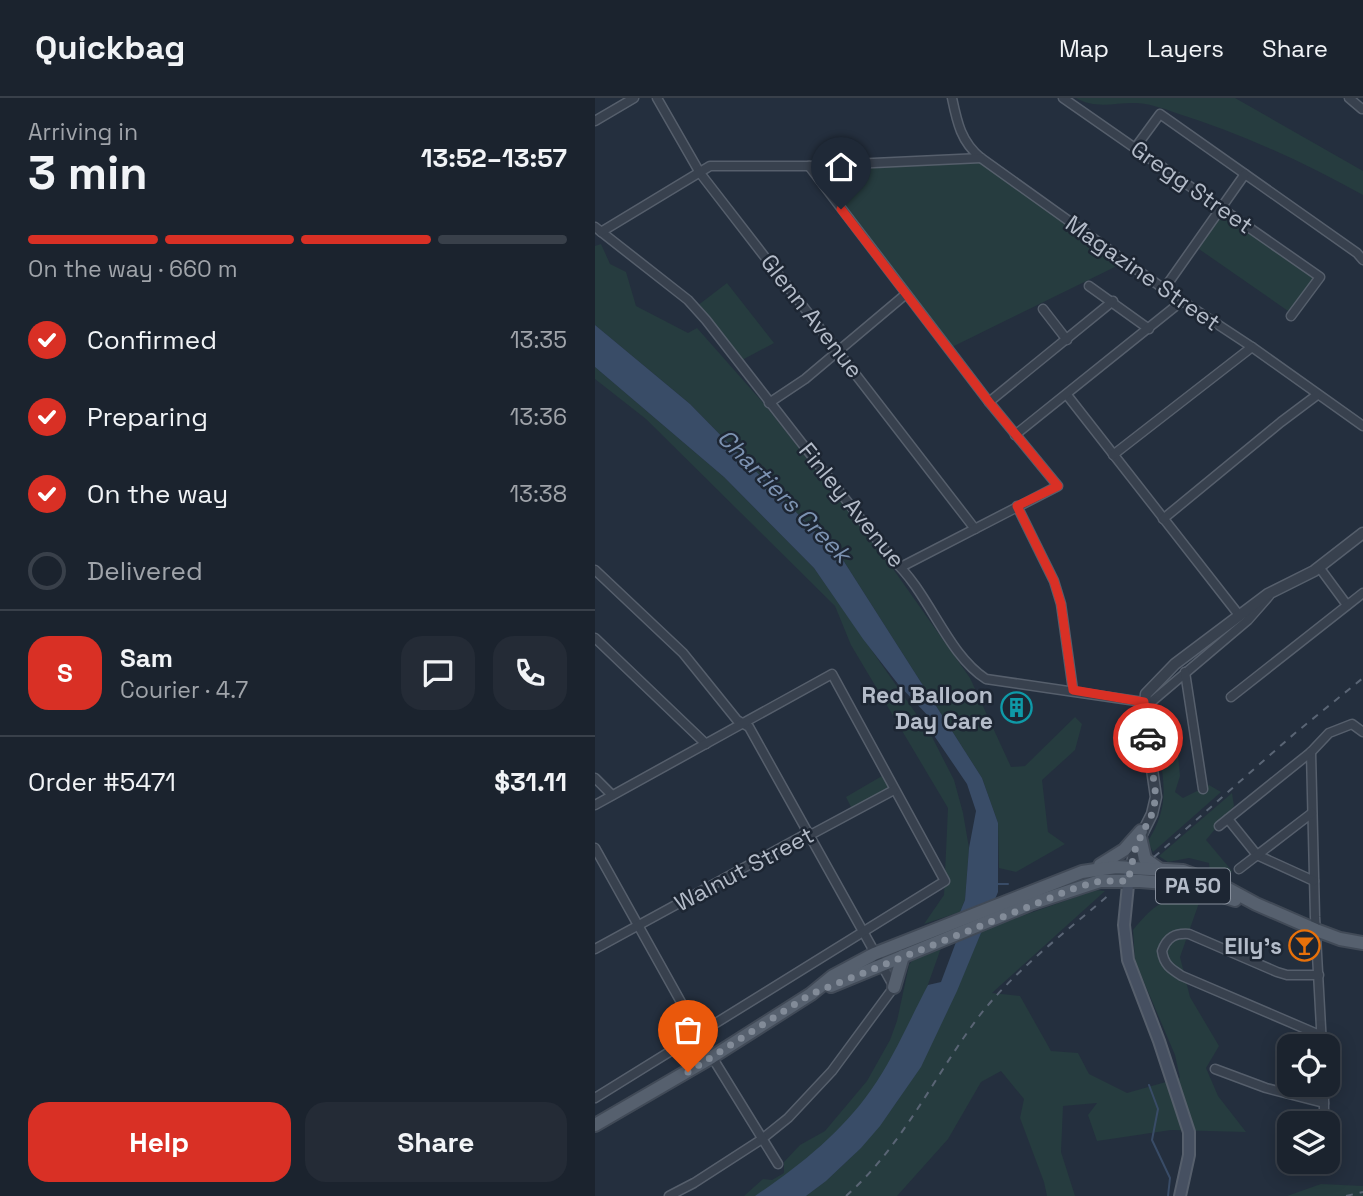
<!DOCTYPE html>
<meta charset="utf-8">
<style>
:root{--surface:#1b232e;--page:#242b36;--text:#f1f3f6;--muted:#a0a4aa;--line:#39404a;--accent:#d93025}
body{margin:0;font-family:"Space Grotesk",sans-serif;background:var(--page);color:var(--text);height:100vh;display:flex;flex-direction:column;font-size:26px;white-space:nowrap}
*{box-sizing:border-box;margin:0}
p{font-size:23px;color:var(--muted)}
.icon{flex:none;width:38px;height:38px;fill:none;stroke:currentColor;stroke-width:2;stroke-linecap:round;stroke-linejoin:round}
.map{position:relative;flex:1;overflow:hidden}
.drawer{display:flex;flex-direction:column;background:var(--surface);width:595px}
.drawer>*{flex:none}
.controls{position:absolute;left:682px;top:936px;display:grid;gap:14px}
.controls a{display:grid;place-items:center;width:63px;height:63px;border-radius:14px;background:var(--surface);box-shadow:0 4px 18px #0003,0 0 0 2px var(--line);font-size:35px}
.pin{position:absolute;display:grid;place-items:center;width:60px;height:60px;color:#fff;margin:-72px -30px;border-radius:50% 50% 50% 0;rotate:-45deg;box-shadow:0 0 7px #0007}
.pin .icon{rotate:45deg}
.courier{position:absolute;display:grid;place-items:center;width:70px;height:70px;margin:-35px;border:5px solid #d93025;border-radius:50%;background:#fff;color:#222;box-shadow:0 2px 9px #0007}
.summary em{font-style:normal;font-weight:600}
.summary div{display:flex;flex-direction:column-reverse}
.summary{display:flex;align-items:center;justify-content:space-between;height:119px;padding:0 28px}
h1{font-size:46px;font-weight:600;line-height:52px}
.bar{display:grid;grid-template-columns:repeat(4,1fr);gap:10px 7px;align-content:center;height:84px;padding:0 28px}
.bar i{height:9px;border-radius:5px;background:var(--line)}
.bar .on{background:var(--accent)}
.bar p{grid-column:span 4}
.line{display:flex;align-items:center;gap:18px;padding:0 28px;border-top:2px solid var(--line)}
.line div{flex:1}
.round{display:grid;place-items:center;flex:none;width:74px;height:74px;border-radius:21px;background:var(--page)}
ol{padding:0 28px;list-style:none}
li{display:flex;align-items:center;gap:21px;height:77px}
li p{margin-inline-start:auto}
li .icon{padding:7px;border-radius:50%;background:var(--accent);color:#fff;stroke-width:4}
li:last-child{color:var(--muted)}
li i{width:38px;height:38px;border:4px solid var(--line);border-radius:50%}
.cta{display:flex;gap:14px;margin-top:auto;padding:14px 28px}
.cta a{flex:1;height:80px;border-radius:21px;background:var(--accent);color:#fff;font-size:28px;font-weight:600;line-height:80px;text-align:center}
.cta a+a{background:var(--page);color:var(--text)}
header{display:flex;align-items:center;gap:42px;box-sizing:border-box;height:98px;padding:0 35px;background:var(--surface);border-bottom:2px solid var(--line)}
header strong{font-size:33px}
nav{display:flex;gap:38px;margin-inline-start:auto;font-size:24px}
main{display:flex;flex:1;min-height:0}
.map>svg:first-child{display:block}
</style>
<header>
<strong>Quickbag</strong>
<nav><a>Map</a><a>Layers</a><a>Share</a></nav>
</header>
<main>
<section class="drawer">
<div class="summary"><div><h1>3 min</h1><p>Arriving in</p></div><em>13:52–13:57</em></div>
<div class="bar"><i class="on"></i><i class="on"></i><i class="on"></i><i></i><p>On the way · 660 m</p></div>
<ol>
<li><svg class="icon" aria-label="check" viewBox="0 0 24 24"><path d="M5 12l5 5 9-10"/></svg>Confirmed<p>13:35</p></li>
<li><svg class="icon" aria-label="check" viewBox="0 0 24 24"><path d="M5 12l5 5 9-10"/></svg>Preparing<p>13:36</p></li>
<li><svg class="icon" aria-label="check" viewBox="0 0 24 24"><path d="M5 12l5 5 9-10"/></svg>On the way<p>13:38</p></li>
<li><i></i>Delivered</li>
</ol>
<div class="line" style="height:126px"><b class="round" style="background:var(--accent);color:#fff">S</b><div><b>Sam</b><p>Courier · 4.7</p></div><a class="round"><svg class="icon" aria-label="chat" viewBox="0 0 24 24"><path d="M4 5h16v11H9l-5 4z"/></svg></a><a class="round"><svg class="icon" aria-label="phone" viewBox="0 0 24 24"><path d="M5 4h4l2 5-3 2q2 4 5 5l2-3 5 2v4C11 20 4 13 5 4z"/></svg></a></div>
<div class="line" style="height:91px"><div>Order #5471</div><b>$31.11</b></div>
<div class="cta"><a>Help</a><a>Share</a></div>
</section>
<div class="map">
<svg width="768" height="1098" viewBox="0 0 768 1098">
<rect width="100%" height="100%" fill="#242f3e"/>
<g fill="#263c3f">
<path d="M481,0H640L768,73V97C709,64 645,35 581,15C568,10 552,5 539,5C518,5 500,11 481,0Z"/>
<polygon points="385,63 528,165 357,249 220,70"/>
<polygon points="626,113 721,180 696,215 601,149"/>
<polygon points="6,146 15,166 31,174 41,208 93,235 102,230 170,307 296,468 375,580 416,669 430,668 480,619 487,626 480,652 447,682 453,734 470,746 421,774 404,770 403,725 387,680 248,462 95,306 0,227 0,148"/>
<polygon points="132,185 179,245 147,262 102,208"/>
<polygon points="0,269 129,379 219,470 336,637 359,682 368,715 374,750 370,802 365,814 329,826 349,797 353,710 256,547 240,508 51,321 0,281"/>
<path d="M582,646L585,678L580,694L588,700L614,687L626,694L558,754L553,743C574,710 570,686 563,649Z"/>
<polygon points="287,678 294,690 257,711 251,699"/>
<polygon points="637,695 639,708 611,742 637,773 631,782 615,775 614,765 594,760 573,764 564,758"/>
<path d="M501,792L510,793L397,895L425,898L456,953L483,955L494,976L532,995L585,980L580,957L540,863L538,832C559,807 571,795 605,802L585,859L595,899L624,948L611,970L623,998L651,1034L576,1032L502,1043L493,1017L502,1005L468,1008L466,1054L480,1098H452L449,1084L425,1020L429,1001L406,973L386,984L353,1041L302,1098H211C306,1028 343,937 387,832Z"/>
<polygon points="346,850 315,937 279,997 230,1050 170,1098 149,1098 168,1081 177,1082 189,1075 189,1064 205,1047 230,1033 272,983 295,942 302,923 314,867 318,861"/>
<polygon points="726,1086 768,1088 768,1098 692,1098"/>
</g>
<path fill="#394c67" d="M0,227L95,306L248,462L387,680L403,725V794L362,893L326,969L285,1028L266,1050L231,1083L211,1098H160C203,1069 246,1035 276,992C297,963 316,919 333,887L346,884L361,844L365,814L370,802L374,750L381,713L372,686L340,639L336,621L303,586L268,541L219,470L129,379L0,269Z"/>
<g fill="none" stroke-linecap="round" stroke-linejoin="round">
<g stroke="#394c67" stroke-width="2">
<polyline points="403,786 413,786"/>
<polyline points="554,987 563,1011 557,1042 575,1080 573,1098"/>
</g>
<defs>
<g id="minor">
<polyline points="62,0 105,75 380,431"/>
<path d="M357,0C362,24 366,44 386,60L569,191L657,249L768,328"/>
<polyline points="468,0 725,179 696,218"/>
<polyline points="754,0 767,11"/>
<polyline points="0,23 39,0"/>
<polyline points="540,50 565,16 762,155 768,162"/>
<polyline points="214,68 394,304 463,388 306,469"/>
<path d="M0,129L93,202L111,222L297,461C335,495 351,555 391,581L555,605L653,522L674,498"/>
<polyline points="6,134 115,68 214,68 386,60"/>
<polyline points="494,188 554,231"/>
<polyline points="569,191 650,76"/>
<polyline points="448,211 472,242"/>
<polyline points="472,297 644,517"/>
<polyline points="394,304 518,203"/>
<polyline points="174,305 210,281 311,196"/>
<polyline points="420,337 587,203"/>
<polyline points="518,357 657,249"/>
<polyline points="422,408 459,483 466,506 478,592"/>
<polyline points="568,421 686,324 722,297"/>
<polyline points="724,469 752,507"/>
<polyline points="0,472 88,555 142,622 154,629 299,889 237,973 193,1020 167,1041 99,1085 74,1098"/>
<polyline points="0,540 111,646"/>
<polyline points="590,574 608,691"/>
<polyline points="636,599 768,495"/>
<polyline points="716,654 720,819 727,948"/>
<polyline points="0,680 17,697"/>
<polyline points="0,707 237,576 350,783 0,1000"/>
<polyline points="633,721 662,757 719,783"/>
<polyline points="624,728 716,654 734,635 757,626 768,634"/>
<polyline points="0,750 111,949"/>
<polyline points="644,771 717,715"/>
<polyline points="0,851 209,737 219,735 299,692"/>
<path d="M724,877H692L682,874L594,836C580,835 572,839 567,853C569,867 576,871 587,878L727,938"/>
<polyline points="117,959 183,1066"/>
<polyline points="620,971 671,990 729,1005"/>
<polyline points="729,987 729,1026"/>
</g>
<polyline id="tertiary" points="536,769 541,748 557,716 561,699 549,616 551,596 580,566 673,496 719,473 768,435"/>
<polyline id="secondary" points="534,777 529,827 533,862 564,943 594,1034 594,1057 585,1098"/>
<g id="primary">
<polyline points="545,739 550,761 564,771"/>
<polyline points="505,767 529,752 546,733"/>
<polyline points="236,888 435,806 505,783 545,783 594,787 640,802"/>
<polyline points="299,889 308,858"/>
<polyline points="0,1027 117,959 216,896 238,878 279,856 487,774 521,769 588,773 626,787 661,806 721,832 745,841 768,845"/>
</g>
</defs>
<use href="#minor" stroke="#565f6c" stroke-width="11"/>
<use href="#tertiary" stroke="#565f6c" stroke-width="13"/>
<use href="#secondary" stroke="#565f6c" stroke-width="14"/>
<use href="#primary" stroke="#414a57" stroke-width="16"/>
<use href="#minor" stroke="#38414e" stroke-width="8"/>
<use href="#tertiary" stroke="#38414e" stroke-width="10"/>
<use href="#secondary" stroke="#465061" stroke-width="10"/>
<use href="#primary" stroke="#56606e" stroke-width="12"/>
<g stroke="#5a6575" stroke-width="2" stroke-dasharray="7 7" stroke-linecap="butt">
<polyline points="559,759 699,636 768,580"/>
<path d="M251,1098C308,1048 340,976 385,917C421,871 471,834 515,796"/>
<polyline points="751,1098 768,1094"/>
</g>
</g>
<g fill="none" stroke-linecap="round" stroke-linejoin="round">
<polyline stroke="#828b98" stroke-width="7" stroke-dasharray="0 12.6" points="93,974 216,896 480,790 505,783 533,783 541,748 557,716 561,699 553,640"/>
<polyline stroke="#d93025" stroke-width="9" points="246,111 394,304 463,388 422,408 459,483 466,506 478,592 549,604 553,640"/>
</g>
<defs>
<symbol id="building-ring" viewBox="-11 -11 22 22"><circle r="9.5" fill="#1d2633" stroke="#0f9aa8" stroke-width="1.5"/><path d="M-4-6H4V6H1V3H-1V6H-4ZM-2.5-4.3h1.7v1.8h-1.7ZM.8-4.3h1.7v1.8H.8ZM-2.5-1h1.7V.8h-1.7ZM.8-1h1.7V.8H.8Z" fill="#0f9aa8"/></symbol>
<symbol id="bar-ring" viewBox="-11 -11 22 22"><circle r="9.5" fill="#1d2633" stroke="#e8710a" stroke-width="1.5"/><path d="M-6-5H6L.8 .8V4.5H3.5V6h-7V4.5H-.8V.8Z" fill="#e8710a"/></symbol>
</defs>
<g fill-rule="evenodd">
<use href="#building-ring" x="404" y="592" width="35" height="35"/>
<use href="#bar-ring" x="692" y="830" width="35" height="35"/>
</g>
<g text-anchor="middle" stroke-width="5" stroke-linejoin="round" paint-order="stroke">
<rect fill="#1d2633" stroke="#878f9c" stroke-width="2" x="561" y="770.5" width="74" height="35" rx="5"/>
<g font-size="21" font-weight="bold" fill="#b4bcc9">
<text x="598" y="795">PA 50</text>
</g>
<g font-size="23" fill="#b4bcc9" stroke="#1d2633">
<text transform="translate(597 89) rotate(35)" y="8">Gregg Street</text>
<text transform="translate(548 175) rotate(35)" y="8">Magazine Street</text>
<text transform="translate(217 218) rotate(52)" y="8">Glenn Avenue</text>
<text transform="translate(257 407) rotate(51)" y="8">Finley Avenue</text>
<text transform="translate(149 771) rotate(-28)" y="8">Walnut Street</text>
</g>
<g font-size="23" font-weight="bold" fill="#b4bcc9" stroke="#1d2633" text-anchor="end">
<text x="398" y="605">Red Balloon<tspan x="398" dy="26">Day Care</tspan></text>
<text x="687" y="856">Elly's</text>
</g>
<g font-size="24" font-style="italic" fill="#7c92b1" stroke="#1d2633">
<text transform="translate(189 398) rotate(45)" y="8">Chartiers Creek</text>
</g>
</g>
</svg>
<div class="controls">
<a><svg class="icon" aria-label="locate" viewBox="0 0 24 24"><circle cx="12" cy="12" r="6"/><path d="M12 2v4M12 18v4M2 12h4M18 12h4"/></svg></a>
<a><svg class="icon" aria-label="layers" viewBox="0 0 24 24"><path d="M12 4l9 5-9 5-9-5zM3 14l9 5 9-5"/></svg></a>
</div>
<div class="pin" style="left:93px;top:974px;background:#ea580c"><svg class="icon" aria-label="bag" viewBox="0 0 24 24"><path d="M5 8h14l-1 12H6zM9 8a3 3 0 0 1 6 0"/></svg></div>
<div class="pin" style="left:246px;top:111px;background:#1f2937"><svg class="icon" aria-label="home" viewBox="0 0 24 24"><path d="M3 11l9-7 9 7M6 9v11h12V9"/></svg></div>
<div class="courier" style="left:553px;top:640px"><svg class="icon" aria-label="car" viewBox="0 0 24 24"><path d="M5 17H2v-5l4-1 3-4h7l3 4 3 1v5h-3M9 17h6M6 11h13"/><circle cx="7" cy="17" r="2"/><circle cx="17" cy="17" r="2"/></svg></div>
</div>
</main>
